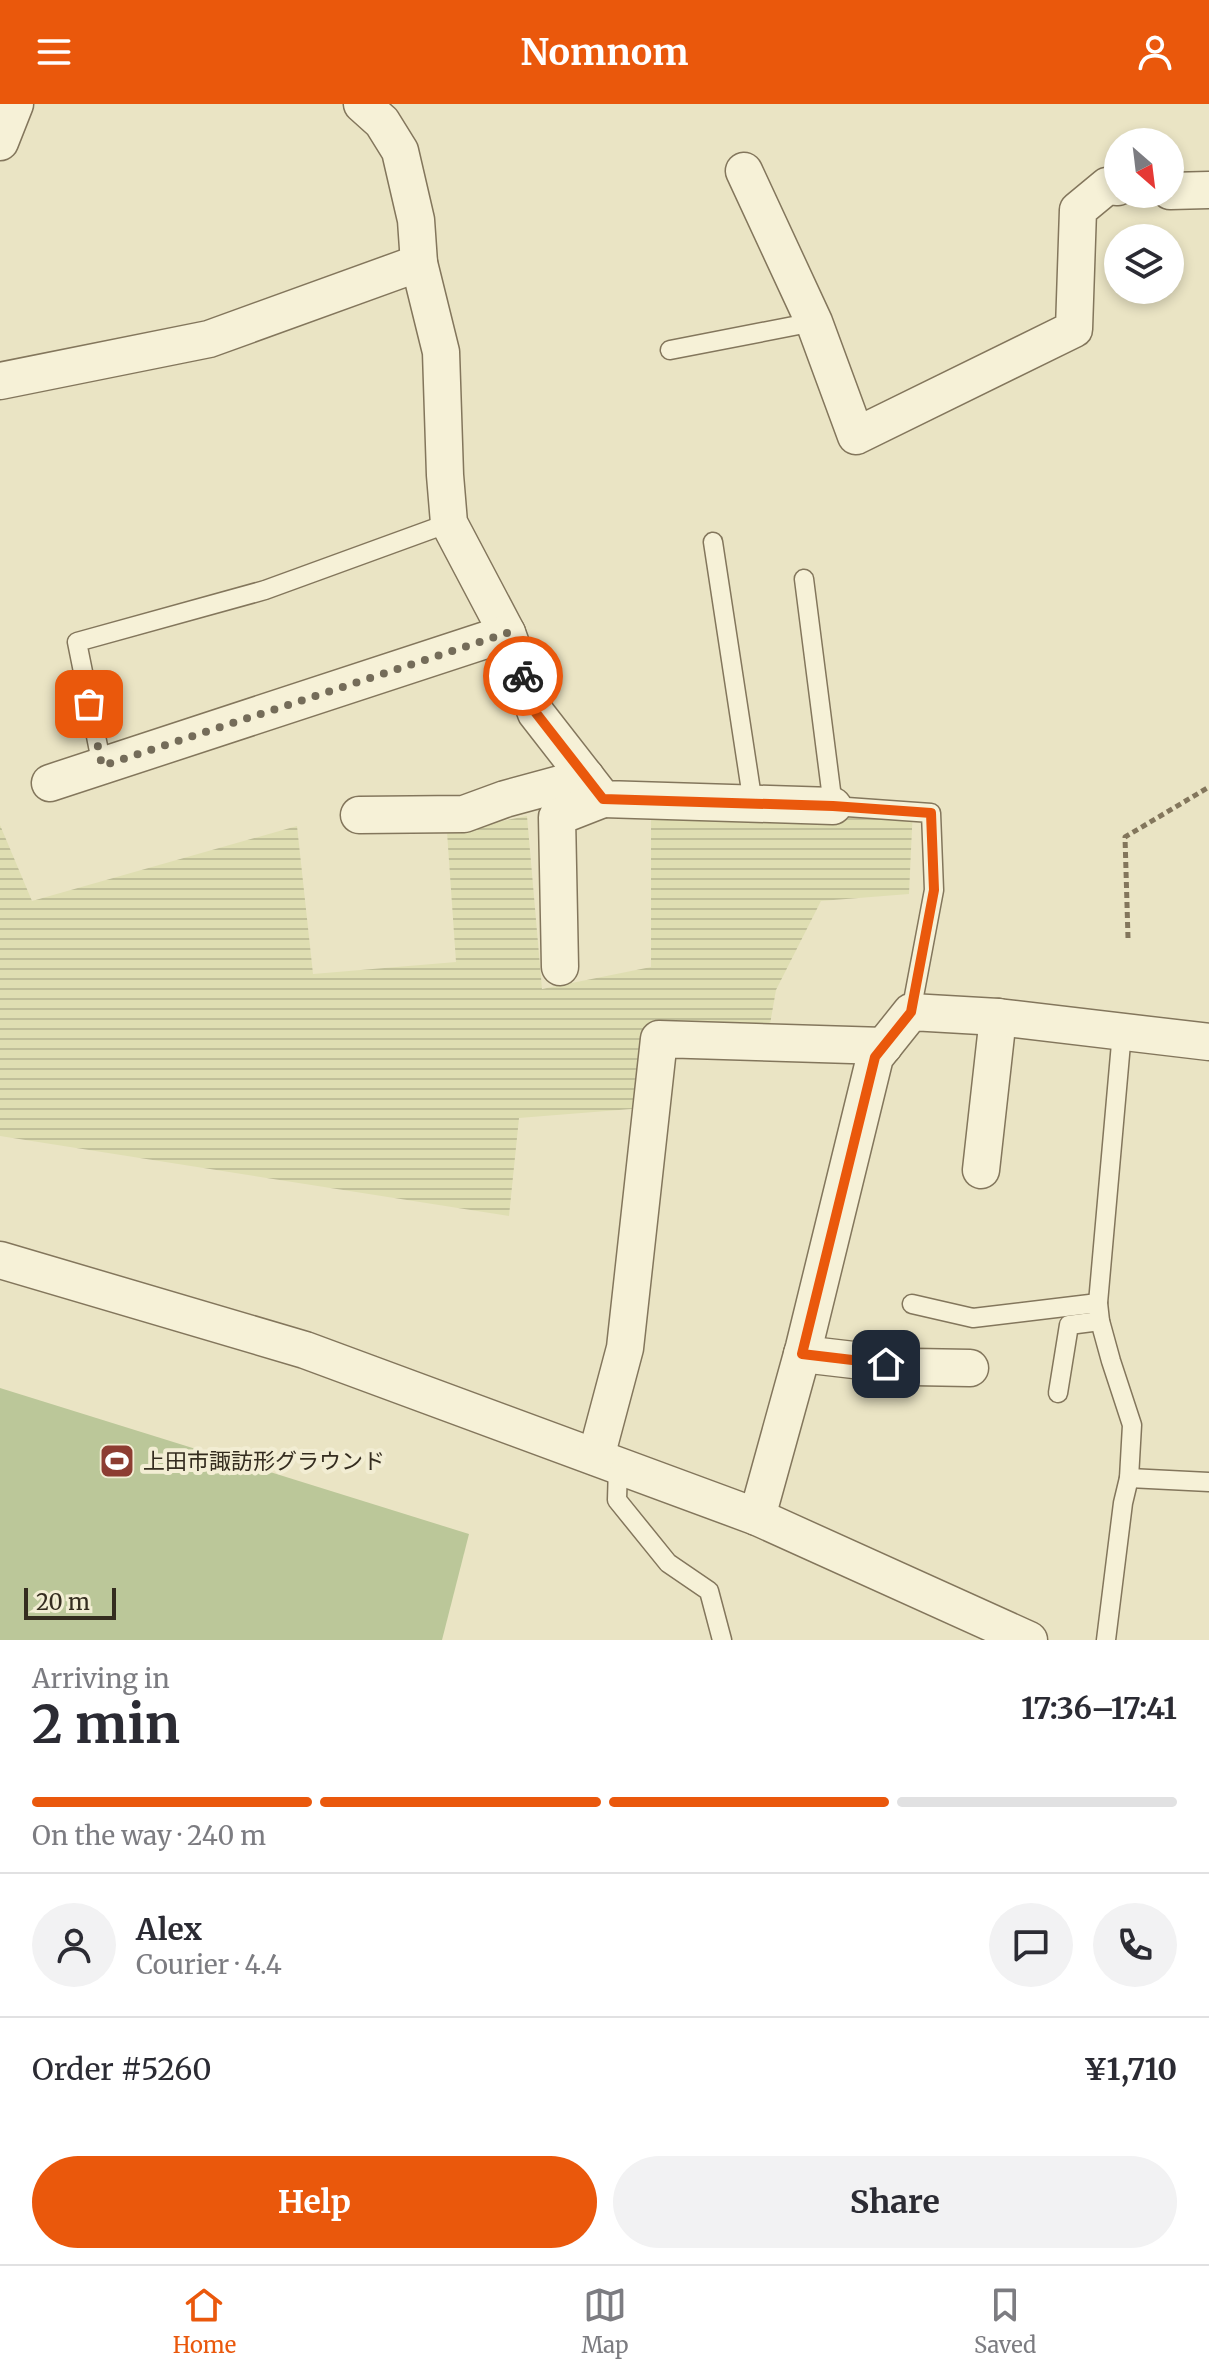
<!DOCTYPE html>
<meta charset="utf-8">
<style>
:root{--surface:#fff;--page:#f2f2f3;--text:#2b2b33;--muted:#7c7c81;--line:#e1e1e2;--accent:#ea580c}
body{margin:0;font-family:Merriweather,"Noto Sans JP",serif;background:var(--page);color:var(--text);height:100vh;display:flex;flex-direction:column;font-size:30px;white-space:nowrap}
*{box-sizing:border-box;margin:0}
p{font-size:26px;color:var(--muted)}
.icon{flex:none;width:44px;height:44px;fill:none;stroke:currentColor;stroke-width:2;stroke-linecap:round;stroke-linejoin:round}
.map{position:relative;height:1536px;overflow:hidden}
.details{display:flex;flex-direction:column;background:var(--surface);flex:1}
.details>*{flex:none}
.needle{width:52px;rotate:152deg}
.tools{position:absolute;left:1104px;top:24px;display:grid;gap:16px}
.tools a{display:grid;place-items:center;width:80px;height:80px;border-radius:50%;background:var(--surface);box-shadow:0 4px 12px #0003;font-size:40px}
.scale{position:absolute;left:24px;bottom:20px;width:92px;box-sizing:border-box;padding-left:8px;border:4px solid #342c1f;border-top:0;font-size:22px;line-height:28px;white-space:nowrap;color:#342c1f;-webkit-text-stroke:6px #f2edd3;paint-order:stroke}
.pin{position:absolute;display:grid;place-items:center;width:68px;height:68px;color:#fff;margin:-34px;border-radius:16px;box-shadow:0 4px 12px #0006}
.courier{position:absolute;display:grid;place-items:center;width:80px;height:80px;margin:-40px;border:6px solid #ea580c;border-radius:50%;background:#fff;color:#222;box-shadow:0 2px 10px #0007}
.summary em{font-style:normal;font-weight:700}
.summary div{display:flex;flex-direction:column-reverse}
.summary{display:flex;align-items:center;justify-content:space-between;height:136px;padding:0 32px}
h1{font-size:52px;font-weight:700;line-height:60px}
.bar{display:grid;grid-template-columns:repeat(4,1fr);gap:12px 8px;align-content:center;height:96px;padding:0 32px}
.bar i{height:10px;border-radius:6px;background:var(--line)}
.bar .active{background:var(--accent)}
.bar p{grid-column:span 4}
.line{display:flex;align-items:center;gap:20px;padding:0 32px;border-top:2px solid var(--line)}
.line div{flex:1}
.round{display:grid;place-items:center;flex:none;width:84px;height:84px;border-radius:42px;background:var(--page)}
.button{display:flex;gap:16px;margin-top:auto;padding:16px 32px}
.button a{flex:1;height:92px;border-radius:48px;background:var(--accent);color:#fff;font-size:32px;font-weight:700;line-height:92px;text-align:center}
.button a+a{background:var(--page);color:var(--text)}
header{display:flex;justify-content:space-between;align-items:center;height:104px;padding:0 32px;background:var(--accent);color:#fff;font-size:36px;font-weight:700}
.tab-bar{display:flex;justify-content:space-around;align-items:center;height:112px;border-top:2px solid var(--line);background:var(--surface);font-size:22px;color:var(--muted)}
.tab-bar a{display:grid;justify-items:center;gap:4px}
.tab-bar .active{color:var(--accent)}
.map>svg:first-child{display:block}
</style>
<header><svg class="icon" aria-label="menu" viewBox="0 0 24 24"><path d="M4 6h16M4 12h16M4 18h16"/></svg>Nomnom<svg class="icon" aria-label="person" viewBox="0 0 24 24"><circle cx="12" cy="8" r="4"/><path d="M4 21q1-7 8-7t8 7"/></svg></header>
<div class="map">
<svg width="1209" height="1536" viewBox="0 0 1209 1536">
<defs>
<pattern id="farmland-rules" width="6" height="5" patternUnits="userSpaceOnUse" patternTransform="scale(2)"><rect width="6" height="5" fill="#dfdeb2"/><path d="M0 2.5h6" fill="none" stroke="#c0bf99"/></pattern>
</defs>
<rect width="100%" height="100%" fill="#eae4c4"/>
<polygon fill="url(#farmland-rules)" points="651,699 913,703 909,790 821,797 776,886 769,926 649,925 644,1004 519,1014 509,1112 0,1032 0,721 32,797 297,722 313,870 456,858 447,728 527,712 542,885 651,863"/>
<polygon fill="#bbc799" points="0,1284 469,1430 442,1536 0,1536"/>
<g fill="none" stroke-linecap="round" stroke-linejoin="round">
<defs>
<g id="lane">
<polyline points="670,246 814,218"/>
<polyline points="713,438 753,700"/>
<polyline points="804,475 833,702 931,709 934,786 911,908"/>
<polyline points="102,662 77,538 265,486 449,419"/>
<polyline points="912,1200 973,1214 1098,1199"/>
<polyline points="1058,1289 1069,1221 1100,1217"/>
<polyline points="618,1362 617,1396 668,1459 709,1487 722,1536"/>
<polyline points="1129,1374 1209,1378"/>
<polyline points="1106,1536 1123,1399 1129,1374 1132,1321 1111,1257 1100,1217 1098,1199 1122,928"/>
</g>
<g id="street">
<polyline points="362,0 382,18 400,47 416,116 419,159 441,248 445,371 449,419 507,529 536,609 603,695 833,702"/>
<polyline points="0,38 15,0"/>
<polyline points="744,67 814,218 856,332 1074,225 1078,106 1107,82 1118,83"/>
<polyline points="1170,87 1209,86"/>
<polyline points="0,277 209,235 419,159"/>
<polyline points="50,679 507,529"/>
<polyline points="359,711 464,710 505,695 586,673"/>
<polyline points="560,863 557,713 603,695"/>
<polyline points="981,1066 998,913"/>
<polyline points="0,1156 305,1246 757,1413 1029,1536"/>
<polyline points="802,1250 914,1263 970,1264"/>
<polyline points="596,1353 625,1244 659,935 884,942"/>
<polyline points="757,1413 804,1243 875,953 911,908 998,913 1209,938"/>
</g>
</defs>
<use href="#lane" stroke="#83765c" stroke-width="21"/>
<use href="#street" stroke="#83765c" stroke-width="39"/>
<polyline stroke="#83765c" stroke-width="5" stroke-dasharray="6 4" stroke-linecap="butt" points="1128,834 1125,733 1209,683"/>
<use href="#lane" stroke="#f6f1d7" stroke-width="18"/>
<use href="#street" stroke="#f6f1d7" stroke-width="36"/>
</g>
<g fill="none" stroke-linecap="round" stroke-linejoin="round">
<polyline stroke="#746c59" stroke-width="8" stroke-dasharray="0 14.4" points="89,600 102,662 507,529 523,572"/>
<polyline stroke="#ea580c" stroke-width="10" points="523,572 536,609 603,695 833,702 931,709 934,786 911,908 875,953 802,1250 886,1260"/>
</g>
<defs>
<symbol id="stadium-square" viewBox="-11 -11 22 22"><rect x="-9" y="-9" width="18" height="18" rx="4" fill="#8d3d32" stroke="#f2edd3"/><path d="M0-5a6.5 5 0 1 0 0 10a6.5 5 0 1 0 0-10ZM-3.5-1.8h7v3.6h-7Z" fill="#fff"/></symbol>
</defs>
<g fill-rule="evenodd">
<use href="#stadium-square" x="97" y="1337" width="40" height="40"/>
</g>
<g text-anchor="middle" stroke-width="8" stroke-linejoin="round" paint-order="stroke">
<g font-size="22" fill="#342c1f" stroke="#f2edd3" text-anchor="start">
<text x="143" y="1365">上田市諏訪形グラウンド</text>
</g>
</g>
</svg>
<div class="tools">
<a><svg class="needle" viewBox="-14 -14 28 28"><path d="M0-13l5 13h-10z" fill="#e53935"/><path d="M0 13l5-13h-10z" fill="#7c7c81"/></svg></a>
<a><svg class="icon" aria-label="layers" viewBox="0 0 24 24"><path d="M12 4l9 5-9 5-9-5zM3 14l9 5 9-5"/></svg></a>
</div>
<div class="scale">20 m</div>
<div class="pin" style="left:89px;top:600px;background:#ea580c"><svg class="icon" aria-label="bag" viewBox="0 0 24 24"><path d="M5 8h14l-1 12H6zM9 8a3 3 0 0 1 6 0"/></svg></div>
<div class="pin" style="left:886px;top:1260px;background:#1f2937"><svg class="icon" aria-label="home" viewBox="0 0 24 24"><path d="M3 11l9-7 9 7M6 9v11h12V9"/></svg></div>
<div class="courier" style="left:523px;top:572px"><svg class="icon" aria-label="bike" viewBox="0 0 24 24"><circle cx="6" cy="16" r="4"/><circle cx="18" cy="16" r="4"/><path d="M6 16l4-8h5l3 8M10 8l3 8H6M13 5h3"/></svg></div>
</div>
<section class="details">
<div class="summary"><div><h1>2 min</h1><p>Arriving in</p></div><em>17:36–17:41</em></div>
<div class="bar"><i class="active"></i><i class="active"></i><i class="active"></i><i></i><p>On the way · 240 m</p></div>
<div class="line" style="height:144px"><a class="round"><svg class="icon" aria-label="person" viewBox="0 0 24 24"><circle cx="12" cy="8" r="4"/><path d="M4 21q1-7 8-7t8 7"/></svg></a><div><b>Alex</b><p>Courier · 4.4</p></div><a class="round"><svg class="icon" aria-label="chat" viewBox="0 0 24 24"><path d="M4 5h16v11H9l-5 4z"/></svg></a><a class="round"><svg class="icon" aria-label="phone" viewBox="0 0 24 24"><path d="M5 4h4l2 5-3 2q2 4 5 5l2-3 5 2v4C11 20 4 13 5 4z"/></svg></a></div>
<div class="line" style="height:104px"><div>Order #5260</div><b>¥1,710</b></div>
<div class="button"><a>Help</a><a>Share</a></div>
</section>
<nav class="tab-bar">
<a class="active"><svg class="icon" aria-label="home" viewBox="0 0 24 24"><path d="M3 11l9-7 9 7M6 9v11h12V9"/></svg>Home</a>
<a><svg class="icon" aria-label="map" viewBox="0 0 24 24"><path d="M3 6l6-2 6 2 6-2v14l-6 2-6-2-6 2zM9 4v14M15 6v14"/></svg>Map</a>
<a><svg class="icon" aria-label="saved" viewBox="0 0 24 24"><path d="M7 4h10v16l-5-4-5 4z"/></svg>Saved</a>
</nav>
